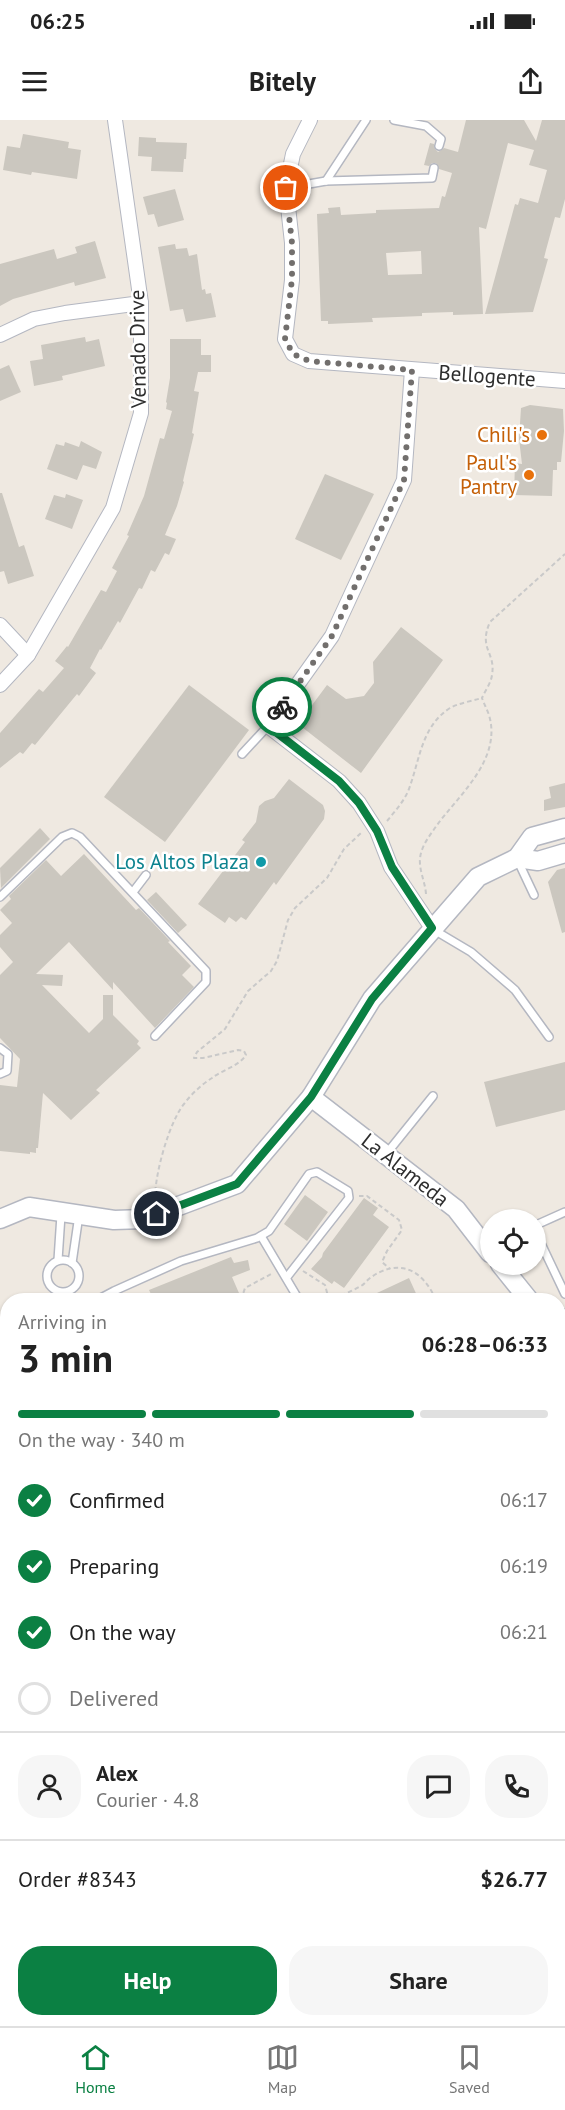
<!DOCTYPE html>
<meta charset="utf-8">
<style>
:root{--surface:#fff;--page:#f6f6f6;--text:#222;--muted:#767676;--line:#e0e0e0;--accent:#0b8043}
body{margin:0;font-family:"PT Sans",sans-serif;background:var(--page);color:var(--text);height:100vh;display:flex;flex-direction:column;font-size:22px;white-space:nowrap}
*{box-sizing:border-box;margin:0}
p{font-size:20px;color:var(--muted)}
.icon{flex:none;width:33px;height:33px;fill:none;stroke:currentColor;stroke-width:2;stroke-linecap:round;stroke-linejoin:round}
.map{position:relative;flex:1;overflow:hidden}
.details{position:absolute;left:0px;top:1173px;width:566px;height:734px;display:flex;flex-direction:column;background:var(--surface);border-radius:24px 24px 0 0;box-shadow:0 2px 4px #0004}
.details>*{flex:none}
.buttons{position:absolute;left:480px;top:1089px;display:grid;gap:12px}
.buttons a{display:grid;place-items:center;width:66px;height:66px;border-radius:50%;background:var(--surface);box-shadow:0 2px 4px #0004;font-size:30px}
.pin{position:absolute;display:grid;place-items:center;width:51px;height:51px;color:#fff;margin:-26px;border:3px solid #fff;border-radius:50%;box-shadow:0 2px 6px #0007}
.courier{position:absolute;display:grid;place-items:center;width:60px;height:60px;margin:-30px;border:4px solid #0b8043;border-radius:50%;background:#fff;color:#222;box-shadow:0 2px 8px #0007}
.headline em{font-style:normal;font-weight:600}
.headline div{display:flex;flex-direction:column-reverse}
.headline{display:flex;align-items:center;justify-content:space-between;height:102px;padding:0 18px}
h1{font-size:39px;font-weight:600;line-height:45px}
.bar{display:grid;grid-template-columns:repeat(4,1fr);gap:9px 6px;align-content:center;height:72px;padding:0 18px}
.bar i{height:8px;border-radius:4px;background:var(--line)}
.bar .active{background:var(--accent)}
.bar p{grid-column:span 4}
.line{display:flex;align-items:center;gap:15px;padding:0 18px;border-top:2px solid var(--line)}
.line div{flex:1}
.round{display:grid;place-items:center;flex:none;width:63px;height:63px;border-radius:24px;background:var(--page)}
ol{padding:0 18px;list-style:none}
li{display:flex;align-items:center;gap:18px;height:66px}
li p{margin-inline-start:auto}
li .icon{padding:6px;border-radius:50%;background:var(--accent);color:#fff;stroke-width:4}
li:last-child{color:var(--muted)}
li i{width:33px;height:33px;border:3px solid var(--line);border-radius:50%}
.action{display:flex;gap:12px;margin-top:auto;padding:12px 18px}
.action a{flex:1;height:69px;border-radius:24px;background:var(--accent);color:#fff;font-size:24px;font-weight:600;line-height:69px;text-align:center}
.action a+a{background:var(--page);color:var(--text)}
.status{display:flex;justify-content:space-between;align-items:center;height:42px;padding:0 30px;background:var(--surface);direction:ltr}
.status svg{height:16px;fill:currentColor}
header{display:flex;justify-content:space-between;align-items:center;height:78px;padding:0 18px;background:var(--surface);font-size:27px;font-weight:600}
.menu{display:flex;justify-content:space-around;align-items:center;height:84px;border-top:2px solid var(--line);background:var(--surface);font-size:16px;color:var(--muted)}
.menu a{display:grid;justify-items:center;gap:3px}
.menu .active{color:var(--accent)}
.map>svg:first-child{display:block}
</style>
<div class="status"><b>06:25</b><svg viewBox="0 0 49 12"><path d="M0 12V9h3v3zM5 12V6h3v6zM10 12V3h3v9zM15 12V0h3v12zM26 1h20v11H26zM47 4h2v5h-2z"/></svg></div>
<header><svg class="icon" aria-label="menu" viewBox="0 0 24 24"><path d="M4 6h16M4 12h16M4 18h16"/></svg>Bitely<svg class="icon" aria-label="share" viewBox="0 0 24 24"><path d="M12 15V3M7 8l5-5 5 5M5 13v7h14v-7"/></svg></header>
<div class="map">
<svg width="565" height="1906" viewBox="0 0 565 1906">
<rect width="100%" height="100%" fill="#efe9e1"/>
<g fill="#cbc7bf" fill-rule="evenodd">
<path d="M466,0H524L536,21L542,0H565V79L560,98L555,97L546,130L544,138L548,139L533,192L485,194L515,84L518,85L520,78L538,83L547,50L529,45L534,30L508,23L486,109L479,107L483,194L453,195V192L422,193V196L372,198L373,202L328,204V201H321L317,94L329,93L328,88L340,87L341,95L376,93V90L439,88L442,76L445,77L452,53L439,49L436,43H432L429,46L424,45L430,23L434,24L435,29L438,32L444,28L458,32ZM421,131L422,154L388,155L386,133Z"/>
<polygon points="23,14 69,22 68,28 81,30 77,59 32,52 31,55 3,50 7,26 20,28"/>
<polygon points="139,17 156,18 156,22 187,23 186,39 184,39 183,52 151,51 152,37 138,36"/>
<polygon points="175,69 184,100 158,107 154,94 148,95 143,77"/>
<polygon points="95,121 106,158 75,166 74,162 13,179 0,186 0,144 54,129 57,139 77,133 75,127"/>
<polygon points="175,124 176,129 187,128 189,136 197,134 202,170 205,169 206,174 211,173 216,197 186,202 183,189 170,191 158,127"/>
<polygon points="85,217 86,222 99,219 105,246 62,256 63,260 34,266 30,241 43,239 41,225"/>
<polygon points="170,219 201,219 201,235 211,235 211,252 198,252 194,271 199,272 192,313 194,314 183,361 184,362 177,386 165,415 176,419 169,435 165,433 155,452 151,450 142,469 139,468 120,503 118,501 101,530 100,529 90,548 96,553 79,576 77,574 35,625 32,623 23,634 20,632 0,648 0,613 39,569 43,572 64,548 55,541 67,526 68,527 101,470 106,472 117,451 112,448 129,416 127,415 144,376 160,318 164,319 172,291 166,289 167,283 166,282 170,258"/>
<polygon points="9,245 21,272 0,281 0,249"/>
<polygon points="530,285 563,289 564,311 561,342 557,342 557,350 553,350 552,376 514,375 515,343 522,344 519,319 521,288"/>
<polygon points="81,321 102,332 96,349 83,345 77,360 47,349 56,324 64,326 65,322 79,327"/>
<polygon points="325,354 374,374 341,440 295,419"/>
<polygon points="0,373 2,373 19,427 24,425 34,456 8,464 4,451 0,452"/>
<polygon points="66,374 83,380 72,409 45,399 54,375 65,378"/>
<polygon points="401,507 443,540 361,653 298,604 327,565 346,579 364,576 374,563 373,542"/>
<polygon points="189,565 249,610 165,722 104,677"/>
<polygon points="289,659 323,685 325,691 324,699 276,765 274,762 246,800 241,797 236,802 229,797 225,803 198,784 245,722 242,720 256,702 259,686 265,681 274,678"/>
<polygon points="565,663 565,687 544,691 544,680 551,678 549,667"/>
<polygon points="40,708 50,719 1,768 0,748"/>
<polygon points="84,734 136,790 139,788 170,821 168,822 191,846 182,855 194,867 155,908 113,862 113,870 69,822 36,854 63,855 62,866 42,865 89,913 103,899 103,875 113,875 113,895 139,921 137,924 141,928 96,970 100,973 71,1000 43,973 38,1028 36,1028 36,1033 30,1032 30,1034 0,1031 0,965 17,967 20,939 0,918 0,855 13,842 0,827 0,815 12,803 0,790 11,779 9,776 46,740 61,756"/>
<polygon points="565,748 565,812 562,813 548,762 557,750"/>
<polygon points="156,772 187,805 178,813 147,780"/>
<polygon points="565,942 565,990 496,1007 484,962"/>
<polygon points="305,1075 328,1092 307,1121 284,1104"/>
<polygon points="364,1078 378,1088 373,1095 389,1107 344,1168 334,1161 332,1164 311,1149 322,1137 323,1133"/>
<polygon points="231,1137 234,1143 248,1140 250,1150 232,1157 242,1180 154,1180 149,1170"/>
<polygon points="409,1158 419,1180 362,1180"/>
</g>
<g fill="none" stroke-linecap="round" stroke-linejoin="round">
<defs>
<g id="lane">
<polyline points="394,0 426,6 441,19 439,26"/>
<polyline points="326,61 366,0"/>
<polyline points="286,68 326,61 432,58 434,48"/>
<polyline points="242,634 268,606"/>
<polyline points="517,739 534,775"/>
<polyline points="133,772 146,755"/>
<polyline points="0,777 62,717 72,713 80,717 206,851 206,862 155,916"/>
<polyline points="434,810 471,832 515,870 549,917"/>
<polyline points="0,928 8,934 7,951 0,954"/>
<polyline points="387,1033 433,976"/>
<polyline points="536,1105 565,1092"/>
<polyline points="536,1113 565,1174"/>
<polyline points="261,1116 299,1180"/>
<circle cx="63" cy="1156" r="16"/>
<polyline points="58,1140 61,1095"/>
<polyline points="72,1143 79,1095"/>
<polyline points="59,1172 63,1180"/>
<polyline points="97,1180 114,1171 181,1141 257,1118 269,1111 309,1054 317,1052 348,1071 349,1078 287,1157"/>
<polyline points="558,1197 565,1193"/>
<polyline points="558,1372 565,1371"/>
<polyline points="558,1389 565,1390"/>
<polyline points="0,1553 8,1546"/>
<polyline points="0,1641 8,1648"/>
<polyline points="558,1670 565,1679"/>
<polyline points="0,1686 8,1693"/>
<polyline points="0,1820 8,1825"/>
</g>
<g id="street">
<polyline points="310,0 293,34 286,68 292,123 292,160 285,219 293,234 309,241 565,261"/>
<polyline points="0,215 34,199 65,193 141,183"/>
<polyline points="412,250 404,360 332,516 268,606 339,661 359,683 377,711 391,747 432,808"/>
<polyline points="0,505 28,535"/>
<polyline points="0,565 28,535 113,388 141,293 141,183 115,0"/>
</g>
<g id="secondary">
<polyline points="517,738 538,741 565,733"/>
<polyline points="311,977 456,1089 490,1133"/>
<polyline points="0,1099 29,1087 114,1100 144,1099 237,1064 311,977 372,879 478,757 517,738 532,717 565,708"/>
<polyline points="500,1144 529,1180"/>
<polyline points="558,1244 565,1265"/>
<polyline points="0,1408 8,1415"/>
<polyline points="558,1662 565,1655"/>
<polyline points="0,1898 25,1906"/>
<polyline points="491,1899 492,1906"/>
<polyline points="234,1906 235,1899"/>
</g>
</defs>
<use href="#lane" stroke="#b4b7c1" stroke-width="10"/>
<use href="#street" stroke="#b4b7c1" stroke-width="16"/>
<use href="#secondary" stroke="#b4b7c1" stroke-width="21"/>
<g stroke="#c9c9c9" stroke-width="2" stroke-dasharray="4.5 3" stroke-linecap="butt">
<path d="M387,701C396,690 406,679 410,666C420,638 422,606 450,588C459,583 472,581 482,578"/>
<path d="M426,774C425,760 417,747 421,733C424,722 431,714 437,705C460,674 502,639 489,595C487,589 484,584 482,578C485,571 491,563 492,555C496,532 478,529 490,502L565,434"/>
<polyline points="359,1076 367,1076 399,1100 402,1110 387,1131 382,1142 390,1149"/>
<path d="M155,1079C155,1055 166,1016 177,995C184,981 199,966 212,958C222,950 239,946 246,935L244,931L238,930L203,938H194L197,932L225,909L248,871L271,851L277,841L288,800L295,788L327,758L344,729L361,713"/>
<polyline points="303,1151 325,1165 329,1180"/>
<polyline points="241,1180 245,1168 273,1153"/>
<path d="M335,1180C342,1174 351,1172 359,1167C364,1165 366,1161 370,1158C399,1137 423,1150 436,1180"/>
<polyline points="459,1180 465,1179 474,1180"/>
</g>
<use href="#lane" stroke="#fff" stroke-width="7"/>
<use href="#street" stroke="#fff" stroke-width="14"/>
<use href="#secondary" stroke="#fff" stroke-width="18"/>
</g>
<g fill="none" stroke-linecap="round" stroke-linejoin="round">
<polyline stroke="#726f6d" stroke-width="6" stroke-dasharray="0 10.8" points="282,587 332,516 404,360 412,250 309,241 293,234 285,219 292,159 292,123 286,68"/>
<polyline stroke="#0b8043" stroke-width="8" points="157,1094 237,1064 311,977 372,879 432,808 392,747 377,711 359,683 339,661 268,606 282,587"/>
</g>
<g fill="#e8710a" stroke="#fff" stroke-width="2">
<circle cx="542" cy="315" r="6"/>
<circle cx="529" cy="355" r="6"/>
</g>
<circle fill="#0f9aa8" stroke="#fff" stroke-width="2" cx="261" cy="742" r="6"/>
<g text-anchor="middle" stroke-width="5" stroke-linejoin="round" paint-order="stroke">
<g font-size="21" fill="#2e2e2e" stroke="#fff">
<text transform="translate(138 229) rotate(-91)" y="7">Venado Drive</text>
<text transform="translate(487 256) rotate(4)" y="7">Bellogente</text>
<text transform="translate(405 1050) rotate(38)" y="7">La Alameda</text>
</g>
<g font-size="21" fill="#c56008" stroke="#fff" text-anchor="end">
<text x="530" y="322">Chili's</text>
<text x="517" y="350">Paul's<tspan x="517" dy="24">Pantry</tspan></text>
</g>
<g font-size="21" fill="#0d838f" stroke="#fff" text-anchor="end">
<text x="249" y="749">Los Altos Plaza</text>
</g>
</g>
</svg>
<div class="buttons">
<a><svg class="icon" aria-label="locate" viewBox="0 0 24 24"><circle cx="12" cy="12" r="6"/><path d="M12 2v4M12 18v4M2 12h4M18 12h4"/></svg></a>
</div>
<div class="pin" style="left:286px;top:68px;background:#ea580c"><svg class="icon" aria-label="bag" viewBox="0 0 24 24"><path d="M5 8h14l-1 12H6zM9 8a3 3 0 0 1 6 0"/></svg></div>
<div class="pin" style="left:157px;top:1094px;background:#1f2937"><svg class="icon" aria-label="home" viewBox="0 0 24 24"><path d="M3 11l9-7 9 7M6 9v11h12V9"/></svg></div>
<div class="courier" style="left:282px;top:587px"><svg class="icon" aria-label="bike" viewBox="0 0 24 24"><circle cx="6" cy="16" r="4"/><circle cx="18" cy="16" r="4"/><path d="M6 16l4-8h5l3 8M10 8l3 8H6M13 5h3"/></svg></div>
<section class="details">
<div class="headline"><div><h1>3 min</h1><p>Arriving in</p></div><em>06:28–06:33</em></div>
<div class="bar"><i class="active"></i><i class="active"></i><i class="active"></i><i></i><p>On the way · 340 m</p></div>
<ol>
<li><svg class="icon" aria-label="check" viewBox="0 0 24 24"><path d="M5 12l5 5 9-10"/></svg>Confirmed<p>06:17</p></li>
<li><svg class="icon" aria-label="check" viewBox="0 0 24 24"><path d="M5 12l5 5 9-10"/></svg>Preparing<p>06:19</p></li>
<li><svg class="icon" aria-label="check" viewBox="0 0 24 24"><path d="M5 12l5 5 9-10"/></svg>On the way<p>06:21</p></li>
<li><i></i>Delivered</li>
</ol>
<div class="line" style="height:108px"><a class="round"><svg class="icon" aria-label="person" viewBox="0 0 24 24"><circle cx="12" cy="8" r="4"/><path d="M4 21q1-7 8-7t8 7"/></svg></a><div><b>Alex</b><p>Courier · 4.8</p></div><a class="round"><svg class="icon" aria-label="chat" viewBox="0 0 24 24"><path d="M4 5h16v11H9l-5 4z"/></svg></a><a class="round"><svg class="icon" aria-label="phone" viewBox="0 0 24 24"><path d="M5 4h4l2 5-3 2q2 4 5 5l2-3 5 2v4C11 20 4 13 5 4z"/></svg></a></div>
<div class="line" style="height:78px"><div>Order #8343</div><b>$26.77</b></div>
<div class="action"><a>Help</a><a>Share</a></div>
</section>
</div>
<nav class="menu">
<a class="active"><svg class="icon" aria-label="home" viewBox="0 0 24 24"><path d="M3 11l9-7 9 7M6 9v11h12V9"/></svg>Home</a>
<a><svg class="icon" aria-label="map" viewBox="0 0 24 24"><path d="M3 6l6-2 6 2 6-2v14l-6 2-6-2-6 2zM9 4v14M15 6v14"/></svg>Map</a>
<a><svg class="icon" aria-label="saved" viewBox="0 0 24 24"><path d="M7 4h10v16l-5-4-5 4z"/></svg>Saved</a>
</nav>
